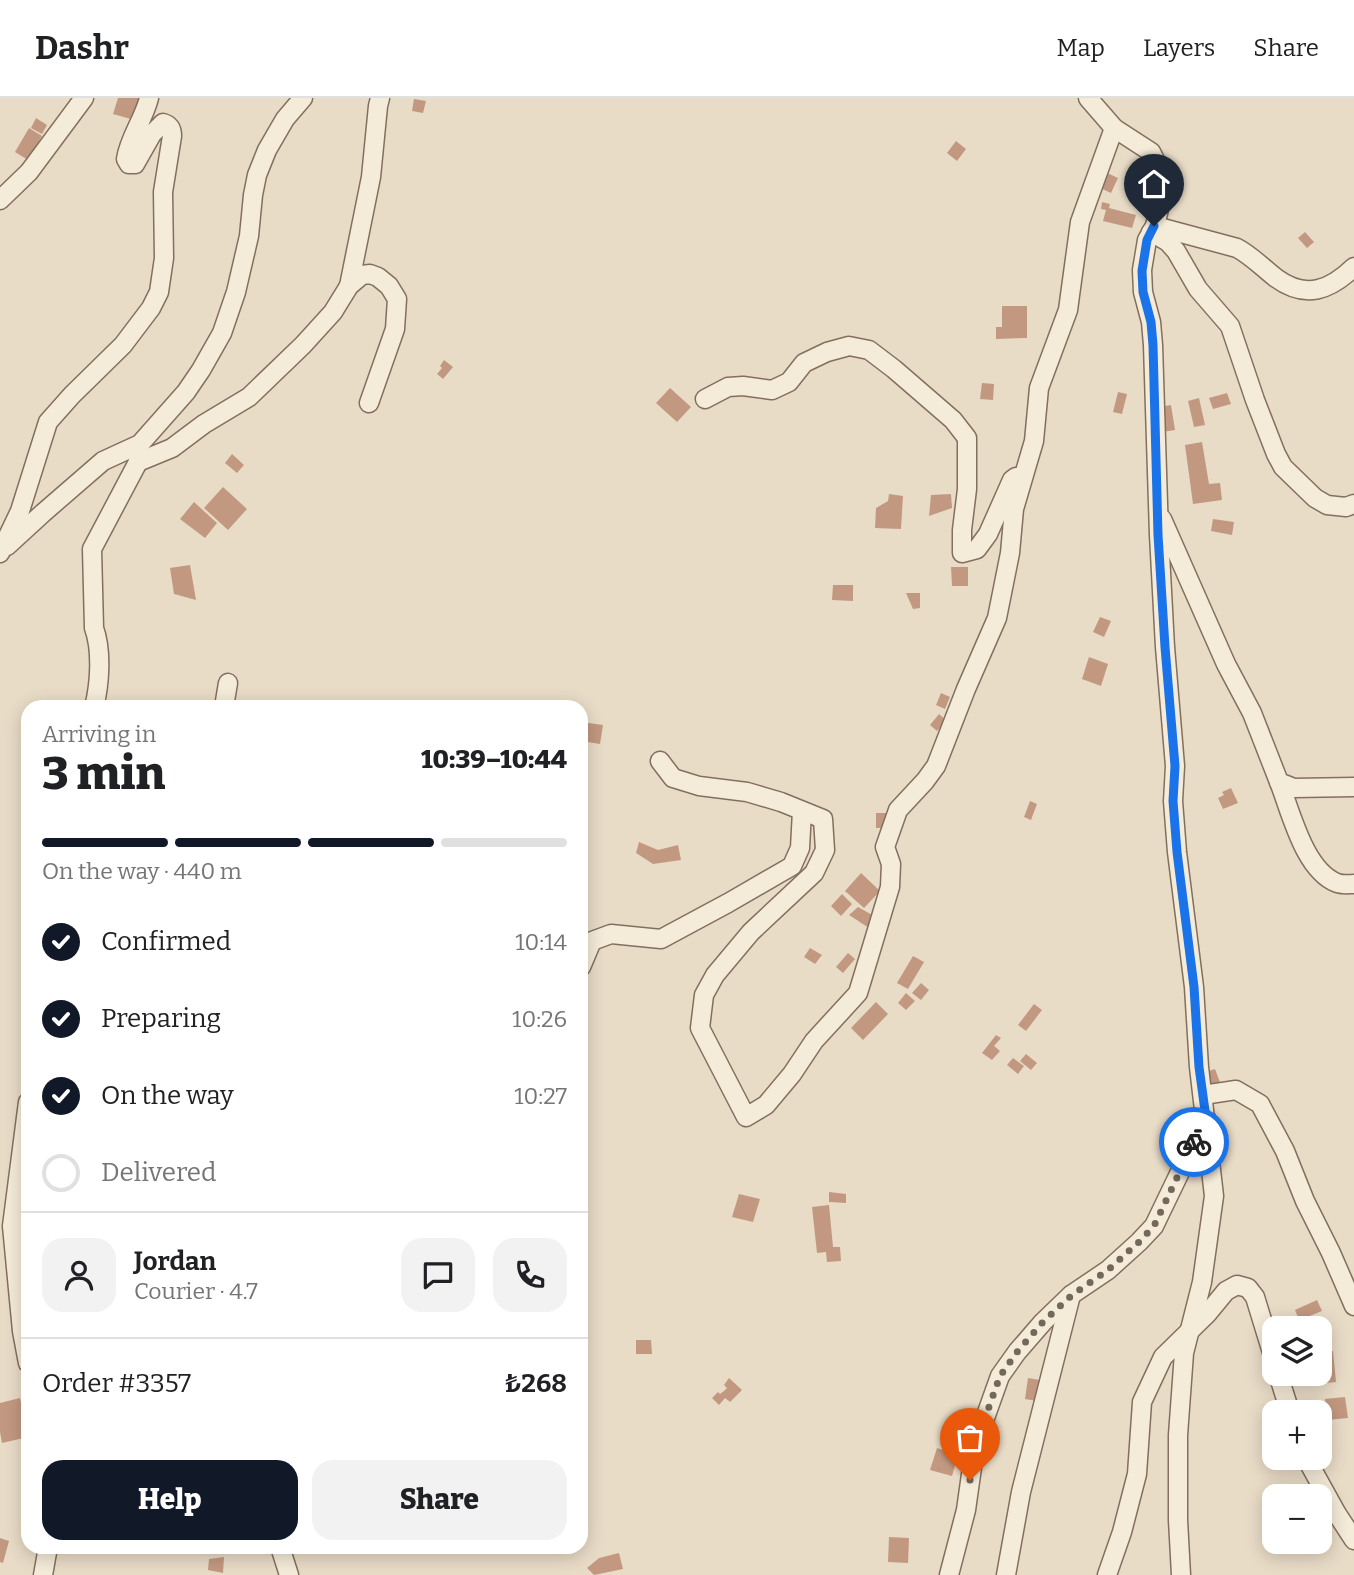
<!DOCTYPE html>
<meta charset="utf-8">
<style>
:root{--surface:#fff;--page:#f2f2f2;--text:#202124;--muted:#757577;--line:#e0e0e0;--accent:#111827}
body{margin:0;font-family:Bitter,serif;background:var(--page);color:var(--text);height:100vh;display:flex;flex-direction:column;font-size:26px;white-space:nowrap}
*{box-sizing:border-box;margin:0}
p{font-size:23px;color:var(--muted)}
.icon{flex:none;width:38px;height:38px;fill:none;stroke:currentColor;stroke-width:2;stroke-linecap:round;stroke-linejoin:round}
.map{position:relative;flex:1;overflow:hidden}
.drawer{position:absolute;left:21px;top:602px;width:567px;height:854px;display:flex;flex-direction:column;background:var(--surface);border-radius:21px;box-shadow:0 4px 18px #0003}
.drawer>*{flex:none}
.tools{position:absolute;left:1262px;top:1218px;display:grid;gap:14px}
.tools a{display:grid;place-items:center;width:70px;height:70px;border-radius:14px;background:var(--surface);box-shadow:0 4px 18px #0003;font-size:35px}
.pin{position:absolute;display:grid;place-items:center;width:60px;height:60px;color:#fff;margin:-72px -30px;border-radius:50% 50% 50% 0;rotate:-45deg;box-shadow:0 0 7px #0007}
.pin .icon{rotate:45deg}
.courier{position:absolute;display:grid;place-items:center;width:70px;height:70px;margin:-35px;border:5px solid #1a73e8;border-radius:50%;background:#fff;color:#222;box-shadow:0 2px 9px #0007}
.headline em{font-style:normal;font-weight:800}
.headline div{display:flex;flex-direction:column-reverse}
.headline{display:flex;align-items:center;justify-content:space-between;height:119px;padding:0 21px}
h1{font-size:46px;font-weight:800;line-height:52px}
.bar{display:grid;grid-template-columns:repeat(4,1fr);gap:10px 7px;align-content:center;height:84px;padding:0 21px}
.bar i{height:9px;border-radius:5px;background:var(--line)}
.bar .active{background:var(--accent)}
.bar p{grid-column:span 4}
.line{display:flex;align-items:center;gap:18px;padding:0 21px;border-top:2px solid var(--line)}
.line div{flex:1}
.round{display:grid;place-items:center;flex:none;width:74px;height:74px;border-radius:21px;background:var(--page)}
ol{padding:0 21px;list-style:none}
li{display:flex;align-items:center;gap:21px;height:77px}
li p{margin-inline-start:auto}
li .icon{padding:7px;border-radius:50%;background:var(--accent);color:#fff;stroke-width:4}
li:last-child{color:var(--muted)}
li i{width:38px;height:38px;border:4px solid var(--line);border-radius:50%}
.button{display:flex;gap:14px;margin-top:auto;padding:14px 21px}
.button a{flex:1;height:80px;border-radius:21px;background:var(--accent);color:#fff;font-size:28px;font-weight:800;line-height:80px;text-align:center}
.button a+a{background:var(--page);color:var(--text)}
header{display:flex;align-items:center;gap:42px;box-sizing:border-box;height:98px;padding:0 35px;background:var(--surface);border-bottom:2px solid var(--line)}
header strong{font-size:33px}
nav{display:flex;gap:38px;margin-inline-start:auto;font-size:24px}
.map>svg:first-child{display:block}
</style>
<header>
<strong>Dashr</strong>
<nav><a>Map</a><a>Layers</a><a>Share</a></nav>
</header>
<div class="map">
<svg width="1354" height="1477" viewBox="0 0 1354 1477">
<rect width="100%" height="100%" fill="#e9dcc7"/>
<g fill="#c39881">
<polygon points="118,0 144,0 138,23 113,16"/>
<polygon points="414,1 426,3 423,15 412,13"/>
<polygon points="36,20 47,27 42,36 31,30"/>
<polygon points="29,30 42,38 28,62 15,54"/>
<polygon points="956,43 966,51 957,63 947,55"/>
<polygon points="1105,74 1118,80 1111,95 1098,89"/>
<polygon points="1102,104 1110,106 1109,110 1136,117 1132,130 1103,123 1106,112 1101,111"/>
<polygon points="1305,134 1314,144 1307,150 1298,140"/>
<polygon points="1002,208 1027,208 1027,240 996,241 996,229 1002,229"/>
<polygon points="444,262 453,269 443,281 437,276 442,270 440,268"/>
<polygon points="982,285 994,286 993,302 980,301"/>
<polygon points="670,290 691,309 677,324 656,305"/>
<polygon points="1118,294 1127,296 1122,316 1113,314"/>
<polygon points="1227,295 1231,306 1213,311 1209,300"/>
<polygon points="1199,300 1205,327 1194,329 1188,303"/>
<polygon points="1171,307 1175,332 1162,334 1158,309"/>
<polygon points="1202,344 1209,386 1220,385 1222,402 1193,406 1185,347"/>
<polygon points="232,356 244,367 237,375 225,365"/>
<polygon points="223,389 247,411 228,432 204,410"/>
<polygon points="889,396 903,398 901,431 875,430 876,410 888,403"/>
<polygon points="951,396 952,410 929,418 931,397"/>
<polygon points="194,404 217,425 205,440 180,421"/>
<polygon points="1213,421 1234,424 1232,437 1211,433"/>
<polygon points="190,467 196,502 174,496 170,470"/>
<polygon points="951,469 968,469 968,488 952,488"/>
<polygon points="833,487 853,487 853,503 832,502"/>
<polygon points="906,495 920,495 920,510 913,511"/>
<polygon points="1100,519 1111,523 1104,539 1093,534"/>
<polygon points="1089,559 1108,566 1101,588 1082,581"/>
<polygon points="941,595 950,599 945,611 936,607"/>
<polygon points="939,616 947,623 937,633 930,627"/>
<polygon points="581,624 603,627 600,646 581,643"/>
<polygon points="1231,690 1238,705 1223,711 1218,700 1224,697 1222,694"/>
<polygon points="1030,703 1037,706 1031,722 1024,719"/>
<rect x="876" y="715" width="11" height="15"/>
<polygon points="639,744 658,752 678,747 681,762 653,766 636,755"/>
<polygon points="861,775 880,793 864,810 845,793"/>
<polygon points="842,796 852,806 841,818 831,808"/>
<polygon points="858,809 874,818 869,830 849,817"/>
<polygon points="810,850 822,857 815,866 804,859"/>
<polygon points="848,855 855,861 843,875 836,869"/>
<polygon points="913,858 924,864 908,891 897,885"/>
<polygon points="921,885 929,892 921,902 912,895"/>
<polygon points="906,895 915,903 906,912 898,905"/>
<polygon points="876,904 888,916 863,942 851,930"/>
<polygon points="1034,906 1042,912 1026,933 1018,927"/>
<polygon points="996,937 1001,940 994,948 1000,953 992,962 982,955"/>
<polygon points="1026,956 1037,965 1031,972 1020,963"/>
<polygon points="1013,960 1024,968 1018,976 1007,967"/>
<polygon points="1215,971 1221,987 1208,992 1202,975"/>
<polygon points="829,1094 846,1096 846,1105 829,1104"/>
<polygon points="739,1096 760,1101 753,1124 732,1119"/>
<polygon points="829,1107 833,1149 840,1149 841,1163 827,1164 826,1154 817,1155 812,1109"/>
<polygon points="1317,1202 1322,1213 1307,1219 1310,1225 1302,1229 1295,1212"/>
<polygon points="636,1242 651,1242 652,1256 636,1256"/>
<polygon points="1333,1253 1336,1284 1316,1286 1314,1276 1320,1276 1320,1255"/>
<polygon points="729,1280 742,1292 730,1304 725,1300 719,1307 712,1300 718,1294 720,1296 724,1293 727,1290 724,1287"/>
<polygon points="1028,1280 1040,1282 1037,1303 1025,1301"/>
<polygon points="1345,1299 1348,1320 1327,1322 1325,1301"/>
<polygon points="20,1300 28,1339 2,1345 0,1334 0,1305"/>
<polygon points="937,1350 958,1357 952,1378 930,1372"/>
<polygon points="889,1439 909,1440 908,1465 888,1464"/>
<polygon points="0,1440 9,1443 3,1465 0,1464"/>
<polygon points="619,1455 623,1471 594,1477 587,1470 599,1460"/>
<polygon points="224,1459 223,1475 208,1472 209,1461"/>
</g>
<g fill="none" stroke-linecap="round" stroke-linejoin="round">
<defs>
<g id="minor">
<polyline points="1088,0 1114,30 1151,54 1158,68 1161,88 1159,111 1155,128 1147,142 1142,172 1143,194 1151,224 1153,247 1159,437 1165,549 1175,668 1173,703 1177,754 1194,889 1199,969 1214,1098 1202,1184 1184,1255 1178,1337 1178,1422 1181,1477"/>
<polyline points="0,102 29,74 84,0"/>
<path d="M1155,128L1237,150C1252,158 1263,170 1276,180C1306,202 1330,192 1354,169"/>
<polyline points="1151,134 1168,144 1176,153 1198,191 1230,228 1255,302 1276,356 1283,369 1315,400 1327,407 1346,409 1354,406"/>
<polyline points="349,188 371,79 378,8 380,0"/>
<polyline points="705,301 728,289 743,288 772,292 789,284 804,265 827,254 849,248 869,252 894,271 953,322 967,340 967,391 962,432 962,455 977,451 988,436 1012,382 1016,379"/>
<polyline points="138,364 172,350 204,326 249,299 303,247 333,214 349,188 362,177 370,176 378,179 389,188 397,201 395,231 369,305"/>
<polyline points="1162,421 1226,566 1252,615 1279,684 1294,690 1354,689"/>
<polyline points="7,448 43,415 103,363 140,346 186,294 201,272 222,235 236,194 249,138 253,97 257,77 267,52 285,21 303,0"/>
<path d="M0,455L20,413L48,324L72,297L123,247L151,210L159,194L164,160L163,94L172,38C172,31 170,27 163,25L152,36L135,66H129L126,61C129,40 144,21 149,0"/>
<path d="M94,609C100,586 102,552 94,530L92,451L138,364L139,353"/>
<polyline points="224,609 228,585"/>
<polyline points="660,663 673,680 699,688 747,694 781,704 823,721 825,752 814,775 751,834 715,877 704,897 700,930 746,1019 766,1007 792,976 814,943 858,895 890,789 891,766 885,749 898,712 925,683 936,668 966,591 997,520 1010,455 1014,411 1034,343 1039,290 1068,212 1080,124 1114,30"/>
<path d="M1279,684C1291,714 1304,772 1337,785C1342,787 1349,786 1354,786"/>
<polyline points="581,869 592,843 611,836 661,841 728,805 792,768 800,750 802,713"/>
<polyline points="1203,997 1236,992 1260,1006 1285,1053 1305,1103 1331,1155 1354,1208"/>
<polyline points="28,1004 12,1128 22,1233 28,1265"/>
<polyline points="1278,1276 1290,1314"/>
<polyline points="1306,1360 1337,1416 1354,1442"/>
<polyline points="280,1449 289,1477"/>
<polyline points="43,1477 48,1449"/>
<polyline points="949,1477 966,1412 975,1348 1000,1278 1017,1254 1043,1224 1071,1197 1108,1172 1139,1144 1154,1128 1206,1020"/>
<polyline points="1006,1477 1021,1394 1071,1197"/>
<polyline points="1107,1477 1122,1434 1137,1376 1142,1304 1163,1259 1207,1216 1226,1193 1237,1187 1248,1190 1255,1199 1274,1261"/>
</g>
</defs>
<use href="#minor" stroke="#836f5e" stroke-width="21"/>
<use href="#minor" stroke="#f5ebd9" stroke-width="18"/>
</g>
<g fill="none" stroke-linecap="round" stroke-linejoin="round">
<polyline stroke="#74685a" stroke-width="7" stroke-dasharray="0 12.6" points="970,1382 975,1348 1000,1278 1017,1254 1043,1224 1072,1197 1108,1172 1139,1144 1154,1128 1194,1044"/>
<polyline stroke="#1a73e8" stroke-width="9" points="1154,128 1147,142 1142,173 1143,194 1151,224 1153,247 1158,437 1165,549 1175,668 1173,703 1177,754 1194,889 1199,969 1206,1020 1194,1044"/>
</g>
</svg>
<div class="tools">
<a><svg class="icon" aria-label="layers" viewBox="0 0 24 24"><path d="M12 4l9 5-9 5-9-5zM3 14l9 5 9-5"/></svg></a>
<a>+</a>
<a>−</a>
</div>
<div class="pin" style="left:970px;top:1382px;background:#ea580c"><svg class="icon" aria-label="bag" viewBox="0 0 24 24"><path d="M5 8h14l-1 12H6zM9 8a3 3 0 0 1 6 0"/></svg></div>
<div class="pin" style="left:1154px;top:128px;background:#1f2937"><svg class="icon" aria-label="home" viewBox="0 0 24 24"><path d="M3 11l9-7 9 7M6 9v11h12V9"/></svg></div>
<div class="courier" style="left:1194px;top:1044px"><svg class="icon" aria-label="bike" viewBox="0 0 24 24"><circle cx="6" cy="16" r="4"/><circle cx="18" cy="16" r="4"/><path d="M6 16l4-8h5l3 8M10 8l3 8H6M13 5h3"/></svg></div>
<section class="drawer">
<div class="headline"><div><h1>3 min</h1><p>Arriving in</p></div><em>10:39–10:44</em></div>
<div class="bar"><i class="active"></i><i class="active"></i><i class="active"></i><i></i><p>On the way · 440 m</p></div>
<ol>
<li><svg class="icon" aria-label="check" viewBox="0 0 24 24"><path d="M5 12l5 5 9-10"/></svg>Confirmed<p>10:14</p></li>
<li><svg class="icon" aria-label="check" viewBox="0 0 24 24"><path d="M5 12l5 5 9-10"/></svg>Preparing<p>10:26</p></li>
<li><svg class="icon" aria-label="check" viewBox="0 0 24 24"><path d="M5 12l5 5 9-10"/></svg>On the way<p>10:27</p></li>
<li><i></i>Delivered</li>
</ol>
<div class="line" style="height:126px"><a class="round"><svg class="icon" aria-label="person" viewBox="0 0 24 24"><circle cx="12" cy="8" r="4"/><path d="M4 21q1-7 8-7t8 7"/></svg></a><div><b>Jordan</b><p>Courier · 4.7</p></div><a class="round"><svg class="icon" aria-label="chat" viewBox="0 0 24 24"><path d="M4 5h16v11H9l-5 4z"/></svg></a><a class="round"><svg class="icon" aria-label="phone" viewBox="0 0 24 24"><path d="M5 4h4l2 5-3 2q2 4 5 5l2-3 5 2v4C11 20 4 13 5 4z"/></svg></a></div>
<div class="line" style="height:91px"><div>Order #3357</div><b>₺268</b></div>
<div class="button"><a>Help</a><a>Share</a></div>
</section>
</div>
